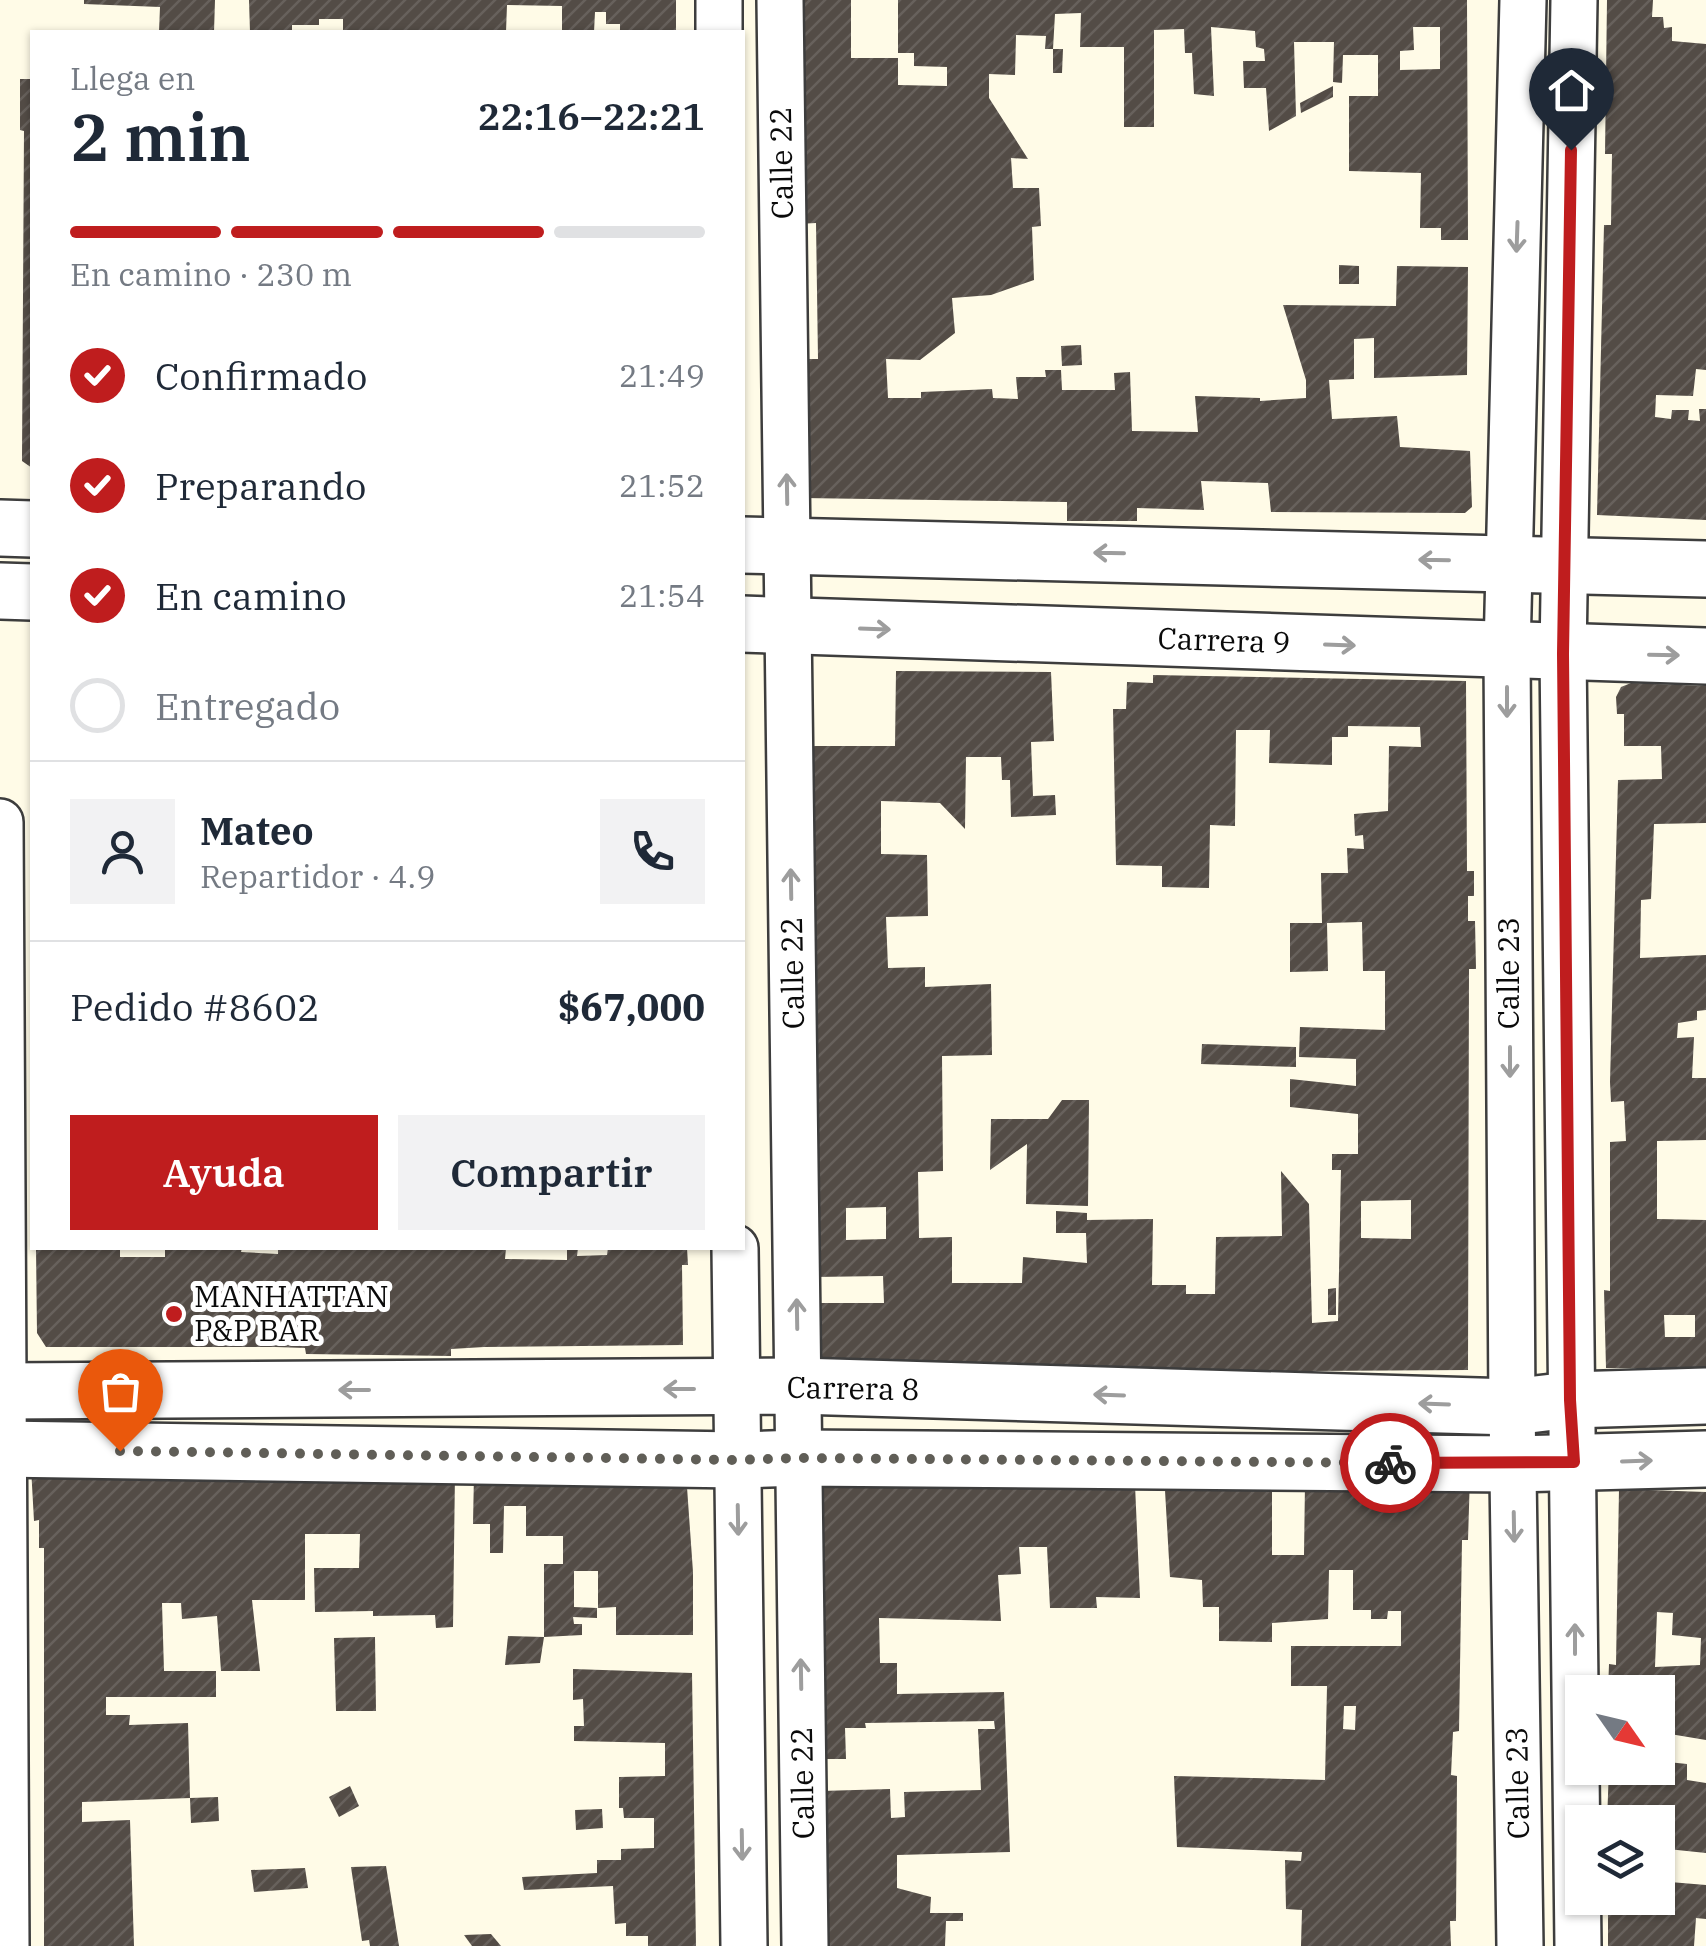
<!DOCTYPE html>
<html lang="es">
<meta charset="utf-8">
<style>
:root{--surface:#fff;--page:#f2f2f3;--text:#1f2937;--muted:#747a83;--line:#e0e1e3;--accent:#bf1d1e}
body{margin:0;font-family:"IBM Plex Serif",serif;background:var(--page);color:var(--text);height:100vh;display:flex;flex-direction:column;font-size:38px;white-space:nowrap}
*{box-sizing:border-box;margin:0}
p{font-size:32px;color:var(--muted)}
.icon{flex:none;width:55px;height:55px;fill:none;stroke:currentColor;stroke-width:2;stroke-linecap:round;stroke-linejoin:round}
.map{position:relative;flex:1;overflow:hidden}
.details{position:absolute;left:30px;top:30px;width:715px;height:1220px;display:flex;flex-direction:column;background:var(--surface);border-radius:0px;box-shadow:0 2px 8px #0004}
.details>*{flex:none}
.needle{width:65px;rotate:124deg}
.fabs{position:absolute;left:1565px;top:1675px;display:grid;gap:20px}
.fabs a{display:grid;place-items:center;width:110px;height:110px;border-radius:0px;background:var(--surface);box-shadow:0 2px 8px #0004;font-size:50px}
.pin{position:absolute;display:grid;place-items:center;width:85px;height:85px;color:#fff;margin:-102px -42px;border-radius:50% 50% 50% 0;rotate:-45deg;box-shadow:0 0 10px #0007}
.pin .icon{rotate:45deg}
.courier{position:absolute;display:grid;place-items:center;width:100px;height:100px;margin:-50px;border:8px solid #bf1d1e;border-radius:50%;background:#fff;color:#222;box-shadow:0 2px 12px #0007}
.head em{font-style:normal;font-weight:600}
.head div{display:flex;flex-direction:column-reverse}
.head{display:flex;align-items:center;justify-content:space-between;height:170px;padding:0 40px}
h1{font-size:65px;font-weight:600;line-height:75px}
.bar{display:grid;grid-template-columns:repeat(4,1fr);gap:15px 10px;align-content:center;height:120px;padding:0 40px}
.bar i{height:12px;border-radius:8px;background:var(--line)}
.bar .selected{background:var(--accent)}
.bar p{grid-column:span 4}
.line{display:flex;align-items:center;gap:25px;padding:0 40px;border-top:2px solid var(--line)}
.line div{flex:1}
.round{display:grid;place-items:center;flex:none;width:105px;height:105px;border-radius:0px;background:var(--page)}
ol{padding:0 40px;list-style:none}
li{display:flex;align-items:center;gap:30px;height:110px}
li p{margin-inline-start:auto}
li .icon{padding:10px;border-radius:50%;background:var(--accent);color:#fff;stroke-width:4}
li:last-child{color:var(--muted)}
li i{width:55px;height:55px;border:5px solid var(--line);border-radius:50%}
.button{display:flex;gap:20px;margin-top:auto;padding:20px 40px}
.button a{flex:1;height:115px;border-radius:0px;background:var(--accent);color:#fff;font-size:40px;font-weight:600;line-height:115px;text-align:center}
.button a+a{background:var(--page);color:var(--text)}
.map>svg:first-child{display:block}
</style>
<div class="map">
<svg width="1706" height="1946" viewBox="0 0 1706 1946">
<defs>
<pattern id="building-hatch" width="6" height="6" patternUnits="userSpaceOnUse" patternTransform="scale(2.5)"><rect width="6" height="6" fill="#534c46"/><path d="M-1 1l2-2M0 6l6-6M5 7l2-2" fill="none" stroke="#67615c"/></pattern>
</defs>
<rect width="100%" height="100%" fill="#fffbe7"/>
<g fill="url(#building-hatch)" fill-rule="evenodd">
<polygon points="84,0 215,0 214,32 159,32 160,7 84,4"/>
<polygon points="249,0 676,0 676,32 620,32 620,24 606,24 606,12 595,12 594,32 562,32 562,6 507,5 506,32 343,32 343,19 319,19 319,25 292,25 292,32 250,32"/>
<path d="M793,0H851V58H898V85L947,86V67L914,66V53H898V0H1467L1468,240H1441V228H1420L1421,173L1349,171V96H1378V55H1343L1342,83L1333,82L1334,42H1294L1296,116L1269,131L1266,88H1244L1243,61H1265L1264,49L1256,47L1255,31L1211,27L1214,96L1194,94L1192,53H1185L1184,29L1154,30V127H1124V47H1080L1081,13L1055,14L1053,49H1045L1046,36L1016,35L1015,75L989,74V98L1028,159L1011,158L1013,188H1039L1041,226L1032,227L1034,280L991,295L952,298L955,333L920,360L886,359L888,398H921V392L992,389L993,398L1018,399L1016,377H1046L1045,370H1061L1062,390H1115L1114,373L1130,372L1132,431L1198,432L1195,396L1260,398V401L1306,398V380L1283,305L1396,306L1397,266L1468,267L1467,375L1374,378V338L1354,339V379L1329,380L1332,419L1397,416L1400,447L1470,451L1472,507L1465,513L1271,512L1268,483L1201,481L1204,510L1137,508V521H1067V502L803,498L800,359H818L816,223L798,224ZM1413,27H1440V69L1400,70V51L1414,50Z"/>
<polygon points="1607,0 1653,0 1652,17 1663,17 1664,28 1672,27 1672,41 1706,44 1706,370 1696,369 1693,396 1656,395 1655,417 1671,419 1672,410 1689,410 1688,420 1700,421 1699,409 1706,409 1706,520 1597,515 1604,225 1611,225 1612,154 1605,154"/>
<polygon points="1053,49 1063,49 1062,73 1053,73"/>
<polygon points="20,79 32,79 32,468 22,461 24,131 20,130"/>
<polygon points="1333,86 1333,97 1301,113 1300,103"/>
<polygon points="1339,265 1359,266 1359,284 1339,284"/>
<polygon points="1081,345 1082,365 1062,366 1061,346"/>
<path d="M896,671L1051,672L1054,741L1031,742L1033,796L1055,795L1056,815L1011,817L1010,780H1002L1001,757H966L965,829L940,803L881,801V854L927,855L928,916L886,917L888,968L925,967V987L991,984L992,1055L942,1056L943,1171L918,1172L919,1238L952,1237V1283H1022L1023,1257L1087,1263L1086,1233H1056V1211L1087,1213V1220L1153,1219L1152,1285H1186V1294H1215L1216,1237L1282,1236L1281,1171L1309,1204L1312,1323L1338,1321L1341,1170H1332V1154H1358V1114L1290,1107V1079L1356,1086V1059L1299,1057L1300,1027L1385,1030V971H1363L1362,922L1327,923L1328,971L1290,972V923H1322L1321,873H1348L1347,848L1364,849L1363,835L1355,836L1354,814L1388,811L1389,746L1421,747L1420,727L1348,726V737H1332V765L1269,763L1270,730H1236L1235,826L1210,825L1209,888L1162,887V866L1116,865L1113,709H1126L1127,682L1153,683V675L1466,681L1467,871H1474V896H1468V921H1475L1476,969H1469L1468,1370L1151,1372L1086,1379V1366L1053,1365V1379L816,1374L815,1303H884L883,1276L815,1277L811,746H895ZM1411,1200V1239L1361,1238V1201ZM886,1207V1239L846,1240V1208Z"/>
<path d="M1631,683L1706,686V823L1654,824L1651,899L1641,900L1640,958L1706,955V1010L1697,1011V1020L1678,1023L1677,1038L1694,1037L1692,1078H1706V1140L1657,1141V1219L1706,1220V1368H1606L1604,1290L1610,1291V1142L1626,1141L1624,1101L1611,1102L1610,1082L1618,780L1662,779L1661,746H1624V714H1617L1616,697L1621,687ZM1664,1315H1695V1337H1665Z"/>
<polygon points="1202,1044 1296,1047 1296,1067 1201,1064"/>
<polygon points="1062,1100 1089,1100 1088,1206 1026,1204 1027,1144 990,1170 991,1119 1048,1119"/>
<polygon points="36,1248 120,1248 120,1257 165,1257 165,1248 242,1248 241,1252 278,1254 278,1248 506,1248 505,1259 567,1260 567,1248 578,1248 577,1256 607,1255 608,1248 687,1248 688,1265 682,1265 683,1345 484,1347 451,1349 451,1356 306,1354 305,1348 276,1347 46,1347 37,1333"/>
<polygon points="1336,1288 1336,1315 1328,1315 1328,1289"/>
<polygon points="31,1467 455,1473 453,1627 436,1628 435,1615 373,1616 373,1611 315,1612 314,1568 359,1568 360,1534 305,1534 305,1600 252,1600 260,1671 221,1671 217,1616 182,1619 181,1603 162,1603 164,1671 216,1671 216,1697 106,1697 106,1715 130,1715 129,1725 188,1723 190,1798 82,1802 82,1822 130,1820 134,1946 44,1946 44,1548 39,1548 39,1520 34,1521"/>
<polygon points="474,1473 686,1473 693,1572 693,1635 616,1635 616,1607 598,1608 598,1571 574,1571 574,1607 597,1608 597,1618 573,1617 574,1624 582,1624 582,1635 544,1637 544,1564 563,1564 563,1536 526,1536 526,1506 504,1506 503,1553 490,1553 490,1524 473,1524"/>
<path d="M1164,1473L1272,1486V1555H1304L1305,1483L1470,1475L1468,1540H1462L1459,1731L1453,1732L1451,1775L1457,1776L1456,1921H1450L1451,1946H1301L1302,1910L1286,1909L1285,1860L1301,1861L1302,1852L1177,1847L1174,1776L1325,1780L1327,1686H1291V1646H1401V1611H1388L1387,1619H1371V1610H1353V1570H1329L1328,1619L1272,1623V1642L1219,1641V1607H1203L1202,1580L1170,1577ZM1344,1706H1356L1355,1730L1343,1729Z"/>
<polygon points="815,1474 1135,1485 1140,1598 1096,1597 1097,1608 1050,1608 1047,1547 1019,1547 1021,1574 998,1575 1001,1621 879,1618 880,1663 897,1663 897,1694 1004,1692 1010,1852 897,1855 897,1888 931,1897 930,1913 963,1913 963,1921 946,1921 945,1946 820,1946 821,1791 890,1789 891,1818 905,1817 904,1792 981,1790 978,1729 995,1729 994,1721 865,1723 866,1728 845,1728 846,1759 820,1759"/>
<path d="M1619,1489L1706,1492V1740L1658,1732V1692H1608L1609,1664L1616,1665ZM1657,1612L1673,1613L1672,1635L1701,1638L1700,1665L1655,1667Z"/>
<polygon points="508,1636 544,1637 540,1663 505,1665"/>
<polygon points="375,1637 376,1711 336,1711 334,1638"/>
<polygon points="573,1669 692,1673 696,1946 648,1946 648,1936 626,1936 626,1923 615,1924 613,1886 524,1890 522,1877 597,1873 597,1860 621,1860 621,1849 654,1848 654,1818 624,1818 623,1808 619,1808 619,1777 665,1776 665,1743 574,1741 574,1726 584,1726 583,1699 573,1700"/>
<polygon points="1658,1761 1687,1764 1687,1780 1706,1783 1706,1853 1658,1848 1658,1822 1607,1822 1609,1768 1658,1768"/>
<polygon points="350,1786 359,1806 339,1817 329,1797"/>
<polygon points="218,1797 219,1821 191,1823 190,1798"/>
<polygon points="602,1809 603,1828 576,1830 575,1810"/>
<polygon points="386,1866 399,1946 370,1946 369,1940 362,1941 351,1867"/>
<polygon points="305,1868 308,1888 254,1892 251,1870"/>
<polygon points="1658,1881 1706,1885 1706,1919 1696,1918 1694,1946 1608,1946 1608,1910 1611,1910 1612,1898 1658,1898"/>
<polygon points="491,1934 501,1946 472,1946 464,1935"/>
</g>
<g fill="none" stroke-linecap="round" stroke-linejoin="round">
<defs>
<g id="minor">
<polyline points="719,0 719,32"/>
<polyline points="780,0 805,1946"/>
<polyline points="1574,0 1563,653 1578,1946"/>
<polyline points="0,822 6,1946"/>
<polyline points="735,1248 744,1946"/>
<polyline points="1520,1946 1512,1407 1507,651 1523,0"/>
</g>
<g id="tertiary">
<polyline points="0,528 32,529"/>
<polyline points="742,545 1706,569"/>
<polyline points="0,591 32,592"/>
<polyline points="742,624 1706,656"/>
<polyline points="0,1391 798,1386 1512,1407 1570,1400 1706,1396"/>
<polyline points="0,1449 738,1460 799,1458 1513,1464 1706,1459"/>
</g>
</defs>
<use href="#minor" stroke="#3d3d3d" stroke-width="50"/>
<use href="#tertiary" stroke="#3d3d3d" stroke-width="60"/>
<use href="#minor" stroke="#fff" stroke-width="45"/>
<use href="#tertiary" stroke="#fff" stroke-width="55"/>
</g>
<defs><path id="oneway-shaft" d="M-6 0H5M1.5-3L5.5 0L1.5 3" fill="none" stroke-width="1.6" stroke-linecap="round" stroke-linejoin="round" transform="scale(2.5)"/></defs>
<g stroke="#9d9d9d">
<use href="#oneway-shaft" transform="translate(1517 237) rotate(92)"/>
<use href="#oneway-shaft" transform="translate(787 489) rotate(-91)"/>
<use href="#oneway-shaft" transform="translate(1109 553) rotate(-179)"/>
<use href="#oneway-shaft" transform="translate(1434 560) rotate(-179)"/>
<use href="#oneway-shaft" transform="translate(875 629) rotate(2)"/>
<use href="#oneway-shaft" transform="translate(1340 645) rotate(2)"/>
<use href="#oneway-shaft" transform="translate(1664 655) rotate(1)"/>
<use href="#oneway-shaft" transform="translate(1507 702) rotate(90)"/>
<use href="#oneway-shaft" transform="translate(791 884) rotate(-91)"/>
<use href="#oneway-shaft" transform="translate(1510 1062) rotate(90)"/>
<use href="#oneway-shaft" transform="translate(797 1314) rotate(-91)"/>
<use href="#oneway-shaft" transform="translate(679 1389) rotate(180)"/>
<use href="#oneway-shaft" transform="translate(354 1390) rotate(180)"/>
<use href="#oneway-shaft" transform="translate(1109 1395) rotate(-178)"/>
<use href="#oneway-shaft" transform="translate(1434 1404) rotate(-178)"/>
<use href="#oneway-shaft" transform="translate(1637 1461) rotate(-2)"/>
<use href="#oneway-shaft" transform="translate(738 1520) rotate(89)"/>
<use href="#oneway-shaft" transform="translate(1514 1527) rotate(89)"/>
<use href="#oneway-shaft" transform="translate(1575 1639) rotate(-90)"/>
<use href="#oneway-shaft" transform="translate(801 1674) rotate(-91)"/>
<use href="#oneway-shaft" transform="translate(742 1845) rotate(89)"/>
</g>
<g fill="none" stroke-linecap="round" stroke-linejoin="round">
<polyline stroke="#605e57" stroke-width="10" stroke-dasharray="0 18" points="120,1451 738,1460 798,1458 1390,1463"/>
<polyline stroke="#bf1d1e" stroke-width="12" points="1390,1463 1574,1462 1570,1400 1563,654 1571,150"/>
</g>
<circle fill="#bf1d1e" stroke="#fff" stroke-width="4" cx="174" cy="1314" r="10"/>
<g text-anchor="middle" stroke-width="10" stroke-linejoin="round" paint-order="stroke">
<g font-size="30" fill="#0a0a0a" stroke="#fff">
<text transform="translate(782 163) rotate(-91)" y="10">Calle 22</text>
<text transform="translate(1224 641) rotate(2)" y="10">Carrera 9</text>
<text transform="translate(793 973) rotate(-91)" y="10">Calle 22</text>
<text transform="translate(1509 973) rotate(-90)" y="10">Calle 23</text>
<text transform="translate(853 1389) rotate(1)" y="10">Carrera 8</text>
<text transform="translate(803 1783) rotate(-91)" y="10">Calle 22</text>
<text transform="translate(1518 1783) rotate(-91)" y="10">Calle 23</text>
</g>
<g font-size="30" fill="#0a0a0a" stroke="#fff" text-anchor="start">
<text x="194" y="1307">MANHATTAN<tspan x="194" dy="34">P&amp;P BAR</tspan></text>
</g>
</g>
</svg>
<div class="fabs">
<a><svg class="needle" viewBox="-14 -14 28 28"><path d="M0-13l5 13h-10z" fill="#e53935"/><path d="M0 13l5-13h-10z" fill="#747a83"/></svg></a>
<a><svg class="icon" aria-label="layers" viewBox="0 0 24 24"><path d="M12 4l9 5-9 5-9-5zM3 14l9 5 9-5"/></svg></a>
</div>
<div class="pin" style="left:120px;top:1451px;background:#ea580c"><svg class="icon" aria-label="bag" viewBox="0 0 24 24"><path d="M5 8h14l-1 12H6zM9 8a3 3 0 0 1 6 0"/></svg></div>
<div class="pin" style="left:1571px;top:150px;background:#1f2937"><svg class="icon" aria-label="home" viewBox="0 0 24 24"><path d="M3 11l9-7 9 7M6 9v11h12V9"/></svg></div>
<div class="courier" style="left:1390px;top:1463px"><svg class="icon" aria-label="bike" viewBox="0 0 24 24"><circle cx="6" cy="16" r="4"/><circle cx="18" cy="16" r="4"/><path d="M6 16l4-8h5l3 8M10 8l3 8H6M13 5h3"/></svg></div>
<section class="details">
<div class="head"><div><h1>2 min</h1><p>Llega en</p></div><em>22:16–22:21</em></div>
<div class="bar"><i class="selected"></i><i class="selected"></i><i class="selected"></i><i></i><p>En camino · 230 m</p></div>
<ol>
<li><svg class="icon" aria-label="check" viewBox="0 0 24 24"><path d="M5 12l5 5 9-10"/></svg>Confirmado<p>21:49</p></li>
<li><svg class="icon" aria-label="check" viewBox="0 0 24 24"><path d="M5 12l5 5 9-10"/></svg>Preparando<p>21:52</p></li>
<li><svg class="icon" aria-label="check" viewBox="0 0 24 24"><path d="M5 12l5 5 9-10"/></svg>En camino<p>21:54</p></li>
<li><i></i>Entregado</li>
</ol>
<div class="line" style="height:180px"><a class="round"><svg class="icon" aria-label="person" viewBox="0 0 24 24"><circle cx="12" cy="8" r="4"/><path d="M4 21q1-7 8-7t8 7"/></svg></a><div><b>Mateo</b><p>Repartidor · 4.9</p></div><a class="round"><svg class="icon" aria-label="phone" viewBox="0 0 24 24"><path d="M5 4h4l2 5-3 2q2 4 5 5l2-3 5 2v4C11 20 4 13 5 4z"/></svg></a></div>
<div class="line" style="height:130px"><div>Pedido #8602</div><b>$67,000</b></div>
<div class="button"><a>Ayuda</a><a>Compartir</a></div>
</section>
</div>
